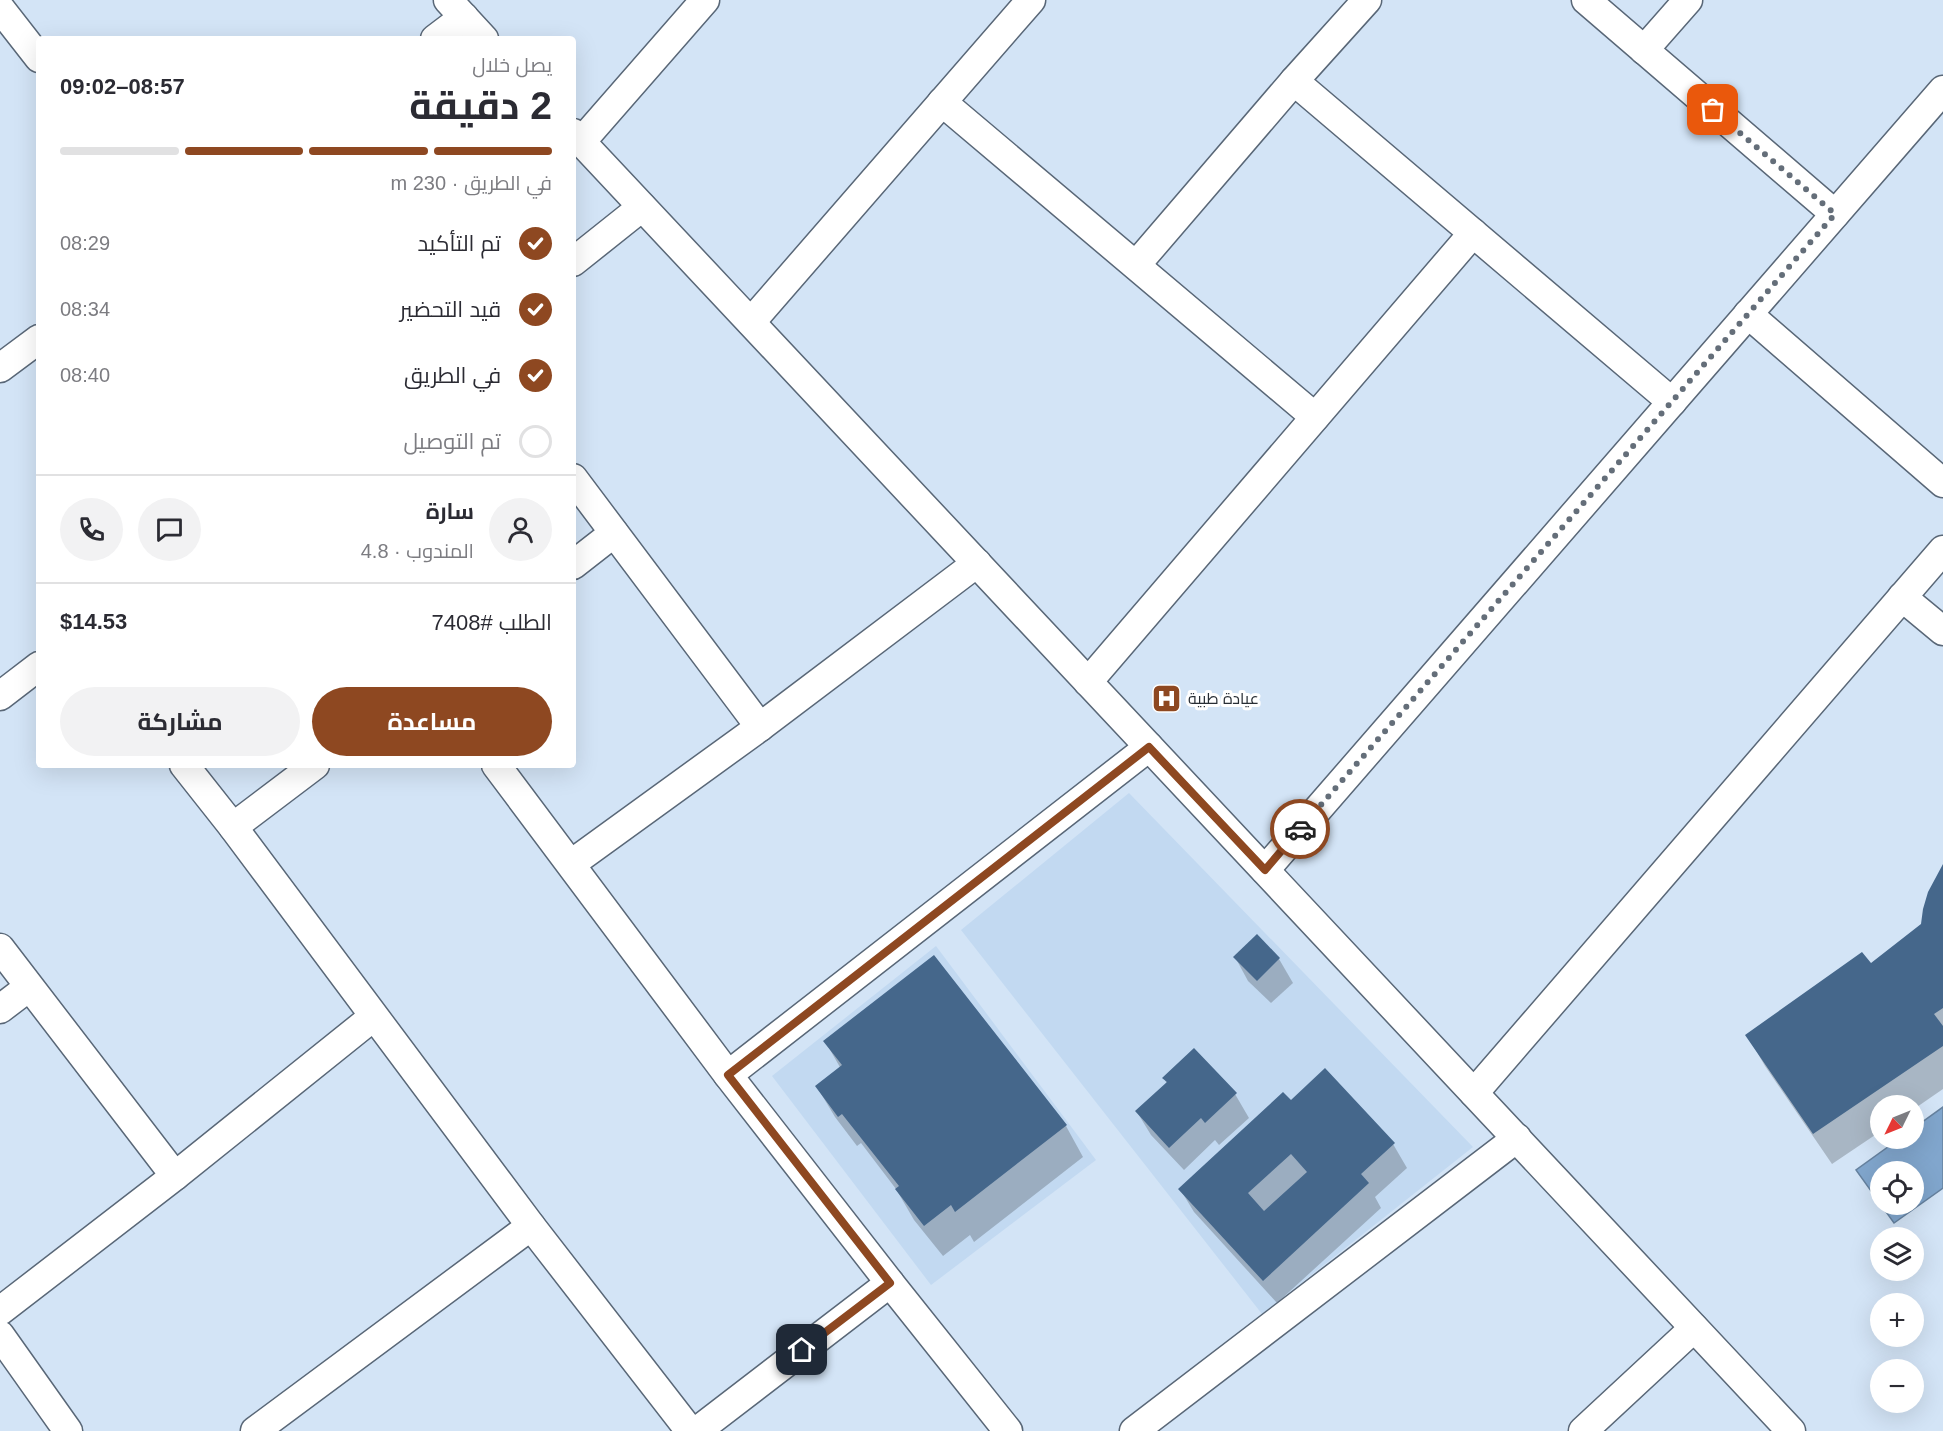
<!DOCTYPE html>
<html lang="ar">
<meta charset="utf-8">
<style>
:root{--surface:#fff;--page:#f2f2f3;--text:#2b2b33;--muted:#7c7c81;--line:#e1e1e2;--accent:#8e4821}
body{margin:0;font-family:Arial,Cairo,sans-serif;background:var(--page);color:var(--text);direction:rtl;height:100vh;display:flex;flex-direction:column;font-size:22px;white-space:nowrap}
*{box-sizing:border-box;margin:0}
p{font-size:20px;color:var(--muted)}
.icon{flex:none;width:33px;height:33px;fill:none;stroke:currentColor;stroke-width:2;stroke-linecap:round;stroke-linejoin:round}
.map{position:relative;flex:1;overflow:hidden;direction:ltr}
.panel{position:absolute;left:36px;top:36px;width:540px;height:732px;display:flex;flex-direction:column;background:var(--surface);border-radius:6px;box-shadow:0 6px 24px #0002;direction:rtl}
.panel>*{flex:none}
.needle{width:39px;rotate:227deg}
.controls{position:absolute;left:1870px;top:1095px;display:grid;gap:12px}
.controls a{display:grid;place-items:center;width:54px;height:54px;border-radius:50%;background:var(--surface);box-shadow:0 6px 24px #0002;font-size:30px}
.pin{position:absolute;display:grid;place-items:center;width:51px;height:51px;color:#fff;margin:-26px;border-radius:12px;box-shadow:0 3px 9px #0006}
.courier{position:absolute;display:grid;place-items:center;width:60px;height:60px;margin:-30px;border:4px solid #8e4821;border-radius:50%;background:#fff;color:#222;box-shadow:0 2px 8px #0007}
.overview em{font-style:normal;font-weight:700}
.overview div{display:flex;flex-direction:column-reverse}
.overview{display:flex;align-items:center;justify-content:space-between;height:102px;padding:0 24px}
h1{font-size:39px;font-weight:700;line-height:45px}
.bar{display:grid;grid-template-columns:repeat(4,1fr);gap:9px 6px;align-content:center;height:72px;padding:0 24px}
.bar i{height:8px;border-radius:4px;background:var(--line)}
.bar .active{background:var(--accent)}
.bar p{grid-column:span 4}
.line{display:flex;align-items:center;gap:15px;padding:0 24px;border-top:2px solid var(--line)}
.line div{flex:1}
.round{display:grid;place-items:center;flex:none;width:63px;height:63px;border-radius:32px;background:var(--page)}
ol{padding:0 24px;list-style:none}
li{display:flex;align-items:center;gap:18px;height:66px}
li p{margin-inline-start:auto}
li .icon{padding:6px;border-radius:50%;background:var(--accent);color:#fff;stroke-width:4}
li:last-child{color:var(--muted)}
li i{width:33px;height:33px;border:3px solid var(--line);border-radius:50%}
.primary-button{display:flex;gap:12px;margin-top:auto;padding:12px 24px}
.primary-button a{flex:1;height:69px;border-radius:36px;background:var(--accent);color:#fff;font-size:24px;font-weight:700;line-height:69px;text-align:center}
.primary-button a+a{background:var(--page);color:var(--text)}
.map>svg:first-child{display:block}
</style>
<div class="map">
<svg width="1943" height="1431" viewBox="0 0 1943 1431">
<rect width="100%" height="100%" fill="#d3e4f6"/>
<g fill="#c2d9f1">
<polygon points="1129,793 1473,1147 1262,1314 961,930"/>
<polygon points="936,946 1096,1160 931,1285 772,1076"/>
</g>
<path fill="#81a6cd" stroke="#66829f" stroke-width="1.5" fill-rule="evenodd" d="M1943,1107V1188L1894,1223L1856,1170L1899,1139L1914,1138V1128ZM1881,1172H1914V1204H1881Z"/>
<g fill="#0003">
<polygon points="1943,867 1943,1089 1914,1109 1914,1106 1881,1106 1881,1131 1832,1164 1765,1066 1747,1035 1871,965 1923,925"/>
<polygon points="1257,936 1279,959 1293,983 1271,1003 1248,981 1235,957"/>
<polygon points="934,957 1066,1126 1083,1157 974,1242 970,1235 943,1256 914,1220 896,1189 861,1143 857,1146 835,1117 817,1087 841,1069 825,1041"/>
<polygon points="1164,1078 1235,1094 1249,1118 1219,1145 1215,1140 1184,1170 1151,1135 1137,1112 1167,1084"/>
<polygon points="1291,1102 1393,1144 1407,1168 1375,1197 1381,1208 1277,1303 1194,1212 1180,1189"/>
</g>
<g fill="#45678b" fill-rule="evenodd">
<polygon points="1943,864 1943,1008 1934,1014 1943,1026 1943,1046 1813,1134 1745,1035 1862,952 1871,963 1921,924 1923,909 1928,892"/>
<polygon points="1257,934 1280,958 1257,981 1233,957"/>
<polygon points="934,955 1067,1125 955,1212 951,1205 924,1226 895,1189 899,1186 842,1114 838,1117 815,1086 842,1065 823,1041"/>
<polygon points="1194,1048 1237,1093 1205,1123 1201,1118 1169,1148 1135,1111 1167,1082 1162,1078"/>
<path d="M1325,1068L1395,1143L1361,1174L1369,1183L1263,1281L1178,1189L1283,1092L1291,1100ZM1291,1154L1307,1172L1264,1211L1248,1193Z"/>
</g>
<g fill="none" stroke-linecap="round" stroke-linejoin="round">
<defs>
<g id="street">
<polyline points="448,0 484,39"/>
<polyline points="1586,0 1835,214"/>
<polyline points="0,8 39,58"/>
<polyline points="435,39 464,17"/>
<polyline points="1644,50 1688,0"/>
<polyline points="1294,81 1672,402"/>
<polyline points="942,102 1315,417"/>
<polyline points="573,133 1791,1431"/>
<polyline points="581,142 705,0"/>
<polyline points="573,262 642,207"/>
<polyline points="1136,265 1294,81 1367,0"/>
<polyline points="1748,314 1943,483"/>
<polyline points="751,322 1031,0"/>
<polyline points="0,368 39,339"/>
<polyline points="573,478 760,727"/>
<polyline points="573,565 614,533"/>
<polyline points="1902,597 1943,631"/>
<polyline points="1088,682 1473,233"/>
<polyline points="0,696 39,666"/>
<polyline points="184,765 233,827 531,1226 690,1431"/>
<polyline points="496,765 728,1075 890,1283 1008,1431"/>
<polyline points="233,827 315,765"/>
<polyline points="571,864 760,727 977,563"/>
<polyline points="1265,870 1943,90"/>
<polyline points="0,948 175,1176"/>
<polyline points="0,1009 29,987"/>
<polyline points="728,1075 1149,747"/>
<polyline points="1474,1093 1943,550"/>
<polyline points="0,1311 175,1176 373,1017"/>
<polyline points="0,1335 68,1431"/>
<polyline points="255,1431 531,1226"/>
<polyline points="697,1431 890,1283"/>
<polyline points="1134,1431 1517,1138"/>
<polyline points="1583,1431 1694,1328"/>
</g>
</defs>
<use href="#street" stroke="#596777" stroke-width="31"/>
<use href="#street" stroke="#fff" stroke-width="28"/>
</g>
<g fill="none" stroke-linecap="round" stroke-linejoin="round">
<polyline stroke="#646e79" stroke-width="6" stroke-dasharray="0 10.8" points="1300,829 1835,214 1713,110"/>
<polyline stroke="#8e4821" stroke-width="8" points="802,1350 890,1283 728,1075 1149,747 1265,870 1300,829"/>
</g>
<defs>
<symbol id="hospital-square" viewBox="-11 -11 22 22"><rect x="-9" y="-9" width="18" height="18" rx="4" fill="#8e4821" stroke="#fff"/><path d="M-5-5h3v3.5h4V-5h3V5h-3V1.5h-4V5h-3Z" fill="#fff"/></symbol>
</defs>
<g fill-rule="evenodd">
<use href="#hospital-square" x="1150" y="682" width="33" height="33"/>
</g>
<g text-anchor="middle" stroke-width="6" stroke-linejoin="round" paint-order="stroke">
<g font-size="16" fill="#282e35" stroke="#fff" text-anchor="start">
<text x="1188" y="704">عيادة طبية</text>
</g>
</g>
</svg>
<div class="controls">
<a><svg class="needle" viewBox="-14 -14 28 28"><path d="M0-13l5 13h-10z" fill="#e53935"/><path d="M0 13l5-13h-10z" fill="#7c7c81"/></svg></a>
<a><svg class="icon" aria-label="locate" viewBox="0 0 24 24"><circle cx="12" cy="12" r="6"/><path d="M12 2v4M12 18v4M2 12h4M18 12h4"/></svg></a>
<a><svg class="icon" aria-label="layers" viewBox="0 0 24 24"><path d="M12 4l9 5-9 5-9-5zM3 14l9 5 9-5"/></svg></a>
<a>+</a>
<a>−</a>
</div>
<div class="pin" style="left:1713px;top:110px;background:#ea580c"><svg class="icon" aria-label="bag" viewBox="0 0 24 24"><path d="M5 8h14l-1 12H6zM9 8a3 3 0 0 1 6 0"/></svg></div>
<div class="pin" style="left:802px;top:1350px;background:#1f2937"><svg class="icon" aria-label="home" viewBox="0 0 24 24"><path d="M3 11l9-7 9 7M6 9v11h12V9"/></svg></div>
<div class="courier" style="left:1300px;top:829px"><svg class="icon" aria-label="car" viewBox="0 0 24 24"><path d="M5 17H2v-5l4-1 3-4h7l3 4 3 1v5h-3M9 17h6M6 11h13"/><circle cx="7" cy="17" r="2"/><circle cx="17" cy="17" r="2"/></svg></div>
<section class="panel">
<div class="overview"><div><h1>2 دقيقة</h1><p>يصل خلال</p></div><em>08:57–09:02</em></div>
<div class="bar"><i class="active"></i><i class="active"></i><i class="active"></i><i></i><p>في الطريق · 230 m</p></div>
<ol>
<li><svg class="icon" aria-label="check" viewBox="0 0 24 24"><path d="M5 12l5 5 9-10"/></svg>تم التأكيد<p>08:29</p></li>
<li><svg class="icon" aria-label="check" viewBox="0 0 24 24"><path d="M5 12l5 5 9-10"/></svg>قيد التحضير<p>08:34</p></li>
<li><svg class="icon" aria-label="check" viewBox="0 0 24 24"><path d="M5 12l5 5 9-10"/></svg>في الطريق<p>08:40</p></li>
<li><i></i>تم التوصيل</li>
</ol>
<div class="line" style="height:108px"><a class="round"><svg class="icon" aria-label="person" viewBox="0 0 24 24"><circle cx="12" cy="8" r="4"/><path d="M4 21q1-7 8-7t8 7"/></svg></a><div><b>سارة</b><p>المندوب · 4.8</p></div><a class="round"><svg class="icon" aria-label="chat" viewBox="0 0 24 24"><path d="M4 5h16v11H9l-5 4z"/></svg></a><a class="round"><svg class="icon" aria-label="phone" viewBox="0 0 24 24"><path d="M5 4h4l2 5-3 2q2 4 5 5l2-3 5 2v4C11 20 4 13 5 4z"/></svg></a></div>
<div class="line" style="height:78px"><div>الطلب #7408</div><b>$14.53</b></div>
<div class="primary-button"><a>مساعدة</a><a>مشاركة</a></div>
</section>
</div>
